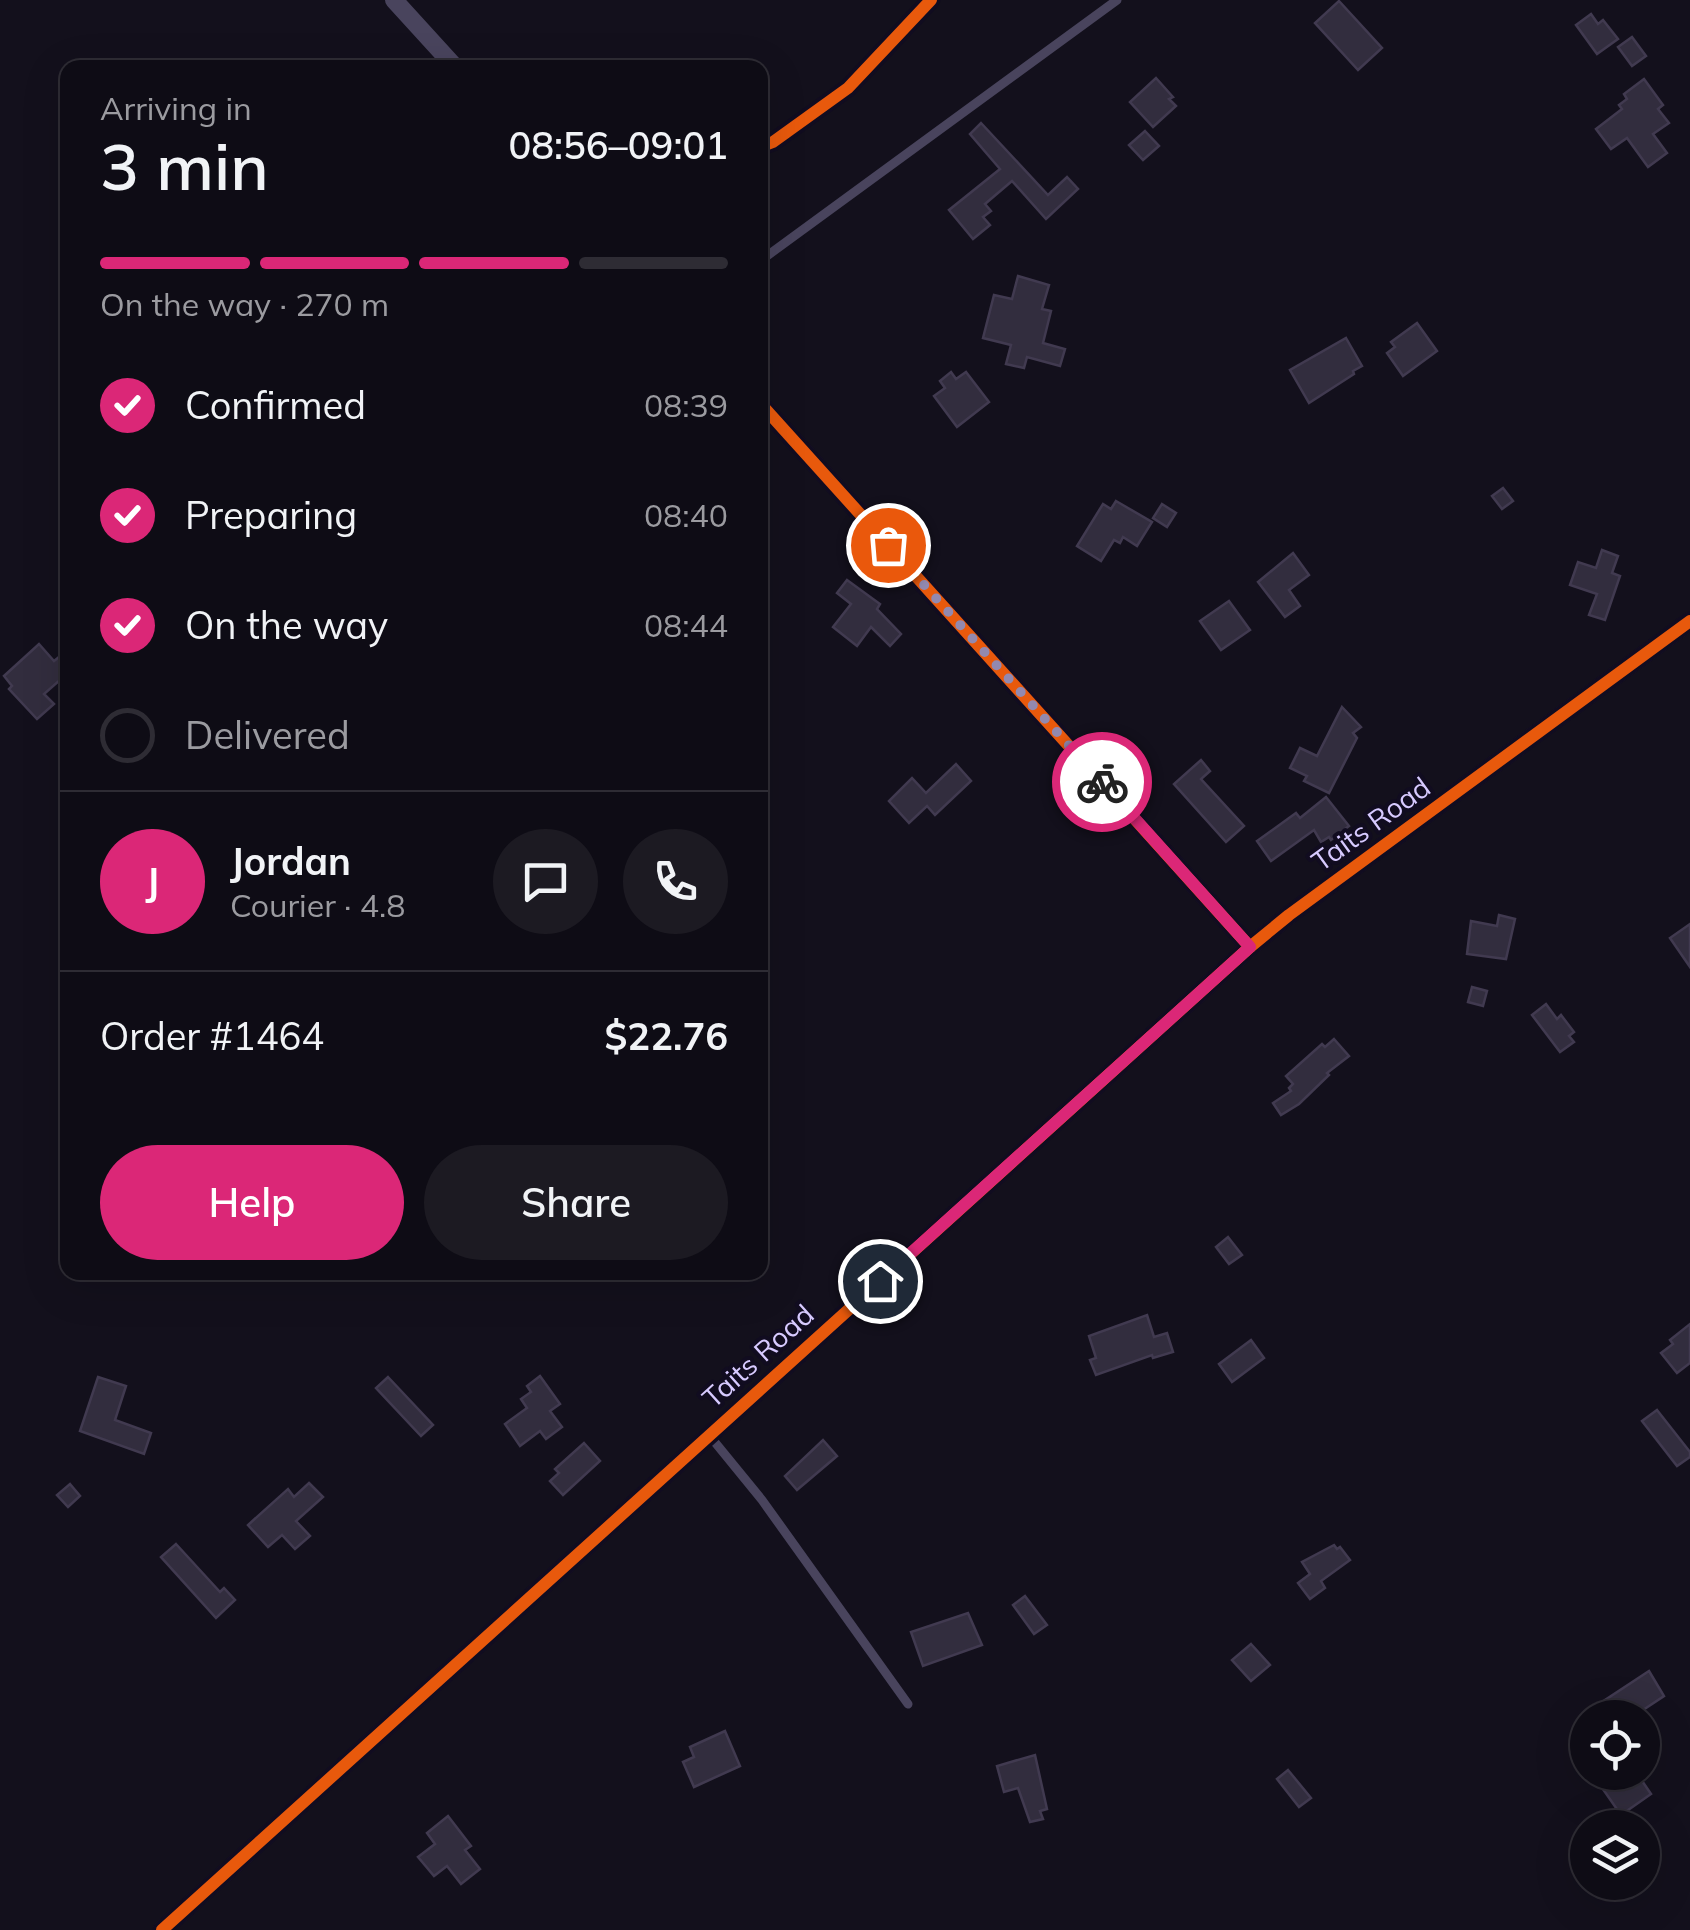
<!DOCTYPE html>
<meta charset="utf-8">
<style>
:root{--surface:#0e0c15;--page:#1c1a22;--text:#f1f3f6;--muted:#9b9ba0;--line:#2e2c34;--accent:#db2777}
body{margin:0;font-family:Mulish,sans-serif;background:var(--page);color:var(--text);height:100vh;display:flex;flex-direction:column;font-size:38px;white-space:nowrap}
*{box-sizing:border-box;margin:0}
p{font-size:32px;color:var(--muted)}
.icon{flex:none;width:55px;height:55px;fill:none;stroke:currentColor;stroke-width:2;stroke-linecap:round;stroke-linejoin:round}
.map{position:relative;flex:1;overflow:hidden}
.panel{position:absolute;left:60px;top:60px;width:708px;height:1220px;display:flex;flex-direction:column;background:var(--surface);border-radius:20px;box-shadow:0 10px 40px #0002,0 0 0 2px var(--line)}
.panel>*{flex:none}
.tools{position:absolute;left:1570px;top:1700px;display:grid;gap:20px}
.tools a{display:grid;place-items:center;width:90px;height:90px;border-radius:50%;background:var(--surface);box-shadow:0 10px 40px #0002,0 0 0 2px var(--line);font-size:50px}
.pin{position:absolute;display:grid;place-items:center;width:85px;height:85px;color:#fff;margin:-42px;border:5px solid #fff;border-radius:50%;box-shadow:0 2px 10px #0007}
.courier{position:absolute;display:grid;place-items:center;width:100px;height:100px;margin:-50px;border:8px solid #db2777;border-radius:50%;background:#fff;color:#222;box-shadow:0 2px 12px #0007}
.headline em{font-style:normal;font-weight:600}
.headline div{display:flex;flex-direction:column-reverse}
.headline{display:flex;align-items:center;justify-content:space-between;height:170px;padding:0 40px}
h1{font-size:65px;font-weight:600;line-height:75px}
.bar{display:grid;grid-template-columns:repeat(4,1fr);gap:15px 10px;align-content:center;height:120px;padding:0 40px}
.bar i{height:12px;border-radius:8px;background:var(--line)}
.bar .on{background:var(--accent)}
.bar p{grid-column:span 4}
.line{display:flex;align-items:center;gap:25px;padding:0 40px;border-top:2px solid var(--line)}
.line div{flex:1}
.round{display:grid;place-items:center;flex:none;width:105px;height:105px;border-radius:52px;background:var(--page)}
ol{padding:0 40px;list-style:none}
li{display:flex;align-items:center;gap:30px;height:110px}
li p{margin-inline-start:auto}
li .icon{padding:10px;border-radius:50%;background:var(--accent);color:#fff;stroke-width:4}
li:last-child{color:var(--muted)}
li i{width:55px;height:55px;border:5px solid var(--line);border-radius:50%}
.cta{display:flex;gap:20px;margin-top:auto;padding:20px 40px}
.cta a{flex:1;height:115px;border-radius:60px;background:var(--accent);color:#fff;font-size:40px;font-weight:600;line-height:115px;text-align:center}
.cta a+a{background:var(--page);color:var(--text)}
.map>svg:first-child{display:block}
</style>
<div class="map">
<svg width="1690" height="1930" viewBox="0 0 1690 1930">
<rect width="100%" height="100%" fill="#13101c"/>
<g fill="#322d3e" stroke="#413a50" stroke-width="2.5">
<polygon points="1339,1 1382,48 1358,70 1315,23"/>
<polygon points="1591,14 1598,24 1603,20 1618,39 1597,54 1576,25"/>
<polygon points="1632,37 1646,56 1632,66 1618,47"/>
<polygon points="1156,78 1173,97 1169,99 1176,106 1153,127 1130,102"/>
<polygon points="1644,79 1663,105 1658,109 1669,123 1653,134 1667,153 1648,167 1627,138 1611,149 1596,129 1622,109 1619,105 1627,99 1624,94"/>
<polygon points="981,123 1048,195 1067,177 1078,189 1046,219 1012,181 985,204 991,211 983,217 990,225 973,239 949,210 1000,169 970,134"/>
<polygon points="1145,131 1159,146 1143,160 1129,145"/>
<polygon points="1018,276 1049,285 1042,309 1051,311 1043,343 1065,349 1060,366 1027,357 1024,368 1006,364 1011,345 983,338 994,295 1012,299"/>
<polygon points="1417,323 1437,351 1403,376 1387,353 1395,347 1391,342"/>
<polygon points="1346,338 1362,366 1353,371 1354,374 1309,403 1290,370"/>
<polygon points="951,372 956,379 966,372 989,402 957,427 934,396 945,388 940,381"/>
<polygon points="1503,488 1513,501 1502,509 1492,496"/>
<polygon points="1116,501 1152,522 1137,546 1123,537 1120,543 1114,540 1101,561 1077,546 1103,504 1111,509"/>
<polygon points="1162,504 1176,513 1167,527 1153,518"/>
<polygon points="1602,550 1618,556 1612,573 1620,576 1605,620 1589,615 1597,594 1570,585 1578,562 1596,568"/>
<polygon points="1293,553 1309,575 1289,590 1300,606 1285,617 1258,582"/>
<polygon points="847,580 880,604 877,609 901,634 890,646 871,627 857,646 833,627 851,604 837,593"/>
<polygon points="1229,601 1250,630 1221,650 1200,621"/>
<polygon points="39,644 54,661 59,657 68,667 68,673 44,694 54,704 37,719 9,689 12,686 4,676"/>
<polygon points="1342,707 1361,727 1353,733 1357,738 1329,793 1304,781 1307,776 1290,768 1300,748 1317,756"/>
<polygon points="1201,760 1210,771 1201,779 1244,826 1226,842 1174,784"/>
<polygon points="956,764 971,781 935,815 927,806 909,823 889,801 912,778 926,793"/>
<polygon points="1326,797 1349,826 1331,840 1329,837 1321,842 1314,830 1271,861 1257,841 1296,813 1300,818"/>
<polygon points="1499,915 1515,919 1506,959 1467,954 1471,921 1497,926"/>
<polygon points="1690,924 1690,967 1670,938"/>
<polygon points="1472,987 1487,991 1483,1006 1468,1002"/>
<polygon points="1546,1004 1557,1019 1561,1015 1574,1032 1569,1036 1574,1042 1560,1052 1532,1015"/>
<polygon points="1334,1039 1349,1056 1327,1073 1329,1075 1299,1104 1281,1115 1273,1103 1291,1091 1289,1088 1293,1084 1286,1076 1322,1044 1325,1047"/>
<polygon points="1228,1237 1242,1255 1229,1264 1216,1247"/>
<polygon points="1147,1315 1154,1337 1167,1333 1173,1352 1153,1358 1152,1355 1096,1375 1090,1360 1096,1358 1089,1336"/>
<polygon points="1690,1324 1690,1363 1677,1373 1661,1353 1673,1344 1670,1340"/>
<polygon points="1251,1340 1264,1358 1232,1382 1219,1364"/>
<polygon points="540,1376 560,1404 550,1411 562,1427 546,1439 540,1431 520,1446 505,1424 527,1408 521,1399 531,1392 527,1386"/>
<polygon points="98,1377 126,1386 115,1420 151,1433 144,1454 80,1431"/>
<polygon points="388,1377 433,1425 421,1436 376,1388"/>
<polygon points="1657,1410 1690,1452 1690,1457 1677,1466 1642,1421"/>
<polygon points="823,1440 837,1456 797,1490 785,1476"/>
<polygon points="584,1443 600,1461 563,1495 550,1481 559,1473 555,1469"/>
<polygon points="309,1483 323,1497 296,1521 310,1536 295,1549 282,1535 268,1547 248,1525 288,1489 294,1497"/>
<polygon points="70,1484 80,1496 68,1507 57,1495"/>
<polygon points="176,1544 220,1592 224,1588 235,1600 216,1618 161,1557"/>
<polygon points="1334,1545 1337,1549 1340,1547 1350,1560 1321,1581 1325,1588 1310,1599 1298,1583 1310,1574 1302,1562"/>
<polygon points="1025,1596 1047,1625 1034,1634 1013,1605"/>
<polygon points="968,1613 982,1645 923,1666 911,1632"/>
<polygon points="1251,1644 1270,1665 1251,1681 1232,1660"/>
<polygon points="1649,1671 1664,1696 1643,1710 1648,1718 1599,1718 1593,1708"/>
<polygon points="725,1731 740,1766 694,1787 683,1762 694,1757 690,1747"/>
<polygon points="1035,1755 1047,1809 1040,1811 1043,1819 1030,1822 1018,1788 1004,1792 997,1766"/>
<polygon points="1288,1770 1311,1798 1299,1807 1277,1779"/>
<polygon points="1591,1772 1636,1772 1651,1794 1621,1815"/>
<polygon points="448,1816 471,1846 465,1850 480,1869 461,1884 447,1866 434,1876 418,1857 435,1844 427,1833"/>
</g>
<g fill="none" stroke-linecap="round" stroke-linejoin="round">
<g stroke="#49445d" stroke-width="9">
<polyline points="760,261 1117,0"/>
<polyline points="709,1435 762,1500 908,1704"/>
</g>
<g stroke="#49445d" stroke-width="18">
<polyline points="394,0 456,68"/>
<polyline points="760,403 1250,947"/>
<polyline points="162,1930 1250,947 1289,915 1690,621"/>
</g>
<defs>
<g id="cycleway">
<polyline points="760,147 773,142 848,88 931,0"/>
<polyline points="760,403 1250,947"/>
<polyline points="162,1930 1250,947 1289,915 1690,621"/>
</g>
</defs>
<use href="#cycleway" stroke="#110c20" stroke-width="19"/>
<use href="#cycleway" stroke="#e8590c" stroke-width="12"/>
</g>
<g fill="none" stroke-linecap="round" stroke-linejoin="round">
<polyline stroke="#9289b0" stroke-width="10" stroke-dasharray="0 18" points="888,545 1102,782"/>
<polyline stroke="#db2777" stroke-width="12" points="880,1281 1250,947 1102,782"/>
</g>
<g text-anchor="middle" stroke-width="8" stroke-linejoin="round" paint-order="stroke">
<g font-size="28" fill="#d7caff" stroke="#110c20">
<text transform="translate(1371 824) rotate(-36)" y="10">Taits Road</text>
<text transform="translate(758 1356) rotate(-42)" y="10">Taits Road</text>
</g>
</g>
</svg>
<div class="tools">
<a><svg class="icon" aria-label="locate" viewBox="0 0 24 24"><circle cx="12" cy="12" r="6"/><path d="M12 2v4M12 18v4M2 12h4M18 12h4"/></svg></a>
<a><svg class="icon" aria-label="layers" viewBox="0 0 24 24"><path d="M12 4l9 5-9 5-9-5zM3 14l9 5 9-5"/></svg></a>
</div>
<div class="pin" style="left:888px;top:545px;background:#ea580c"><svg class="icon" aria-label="bag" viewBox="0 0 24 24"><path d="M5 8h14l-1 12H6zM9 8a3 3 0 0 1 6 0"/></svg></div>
<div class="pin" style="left:880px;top:1281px;background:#1f2937"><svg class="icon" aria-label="home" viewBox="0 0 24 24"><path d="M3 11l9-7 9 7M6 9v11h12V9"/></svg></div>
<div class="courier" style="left:1102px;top:782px"><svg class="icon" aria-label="bike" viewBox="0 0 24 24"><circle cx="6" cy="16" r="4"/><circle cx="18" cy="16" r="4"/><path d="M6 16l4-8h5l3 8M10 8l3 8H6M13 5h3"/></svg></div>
<section class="panel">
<div class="headline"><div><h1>3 min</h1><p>Arriving in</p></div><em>08:56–09:01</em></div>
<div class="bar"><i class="on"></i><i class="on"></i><i class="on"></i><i></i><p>On the way · 270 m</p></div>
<ol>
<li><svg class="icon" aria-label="check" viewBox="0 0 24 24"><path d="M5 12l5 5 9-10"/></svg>Confirmed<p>08:39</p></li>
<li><svg class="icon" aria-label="check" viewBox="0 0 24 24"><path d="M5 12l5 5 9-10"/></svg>Preparing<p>08:40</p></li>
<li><svg class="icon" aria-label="check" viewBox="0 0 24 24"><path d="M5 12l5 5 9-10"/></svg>On the way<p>08:44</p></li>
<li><i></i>Delivered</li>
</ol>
<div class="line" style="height:180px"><b class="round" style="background:var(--accent);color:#fff">J</b><div><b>Jordan</b><p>Courier · 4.8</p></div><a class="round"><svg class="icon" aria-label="chat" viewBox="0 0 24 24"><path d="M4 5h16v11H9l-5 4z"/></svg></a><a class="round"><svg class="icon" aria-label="phone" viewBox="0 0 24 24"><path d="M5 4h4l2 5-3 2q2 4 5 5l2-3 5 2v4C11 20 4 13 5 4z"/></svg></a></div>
<div class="line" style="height:130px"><div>Order #1464</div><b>$22.76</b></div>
<div class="cta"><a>Help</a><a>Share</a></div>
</section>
</div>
